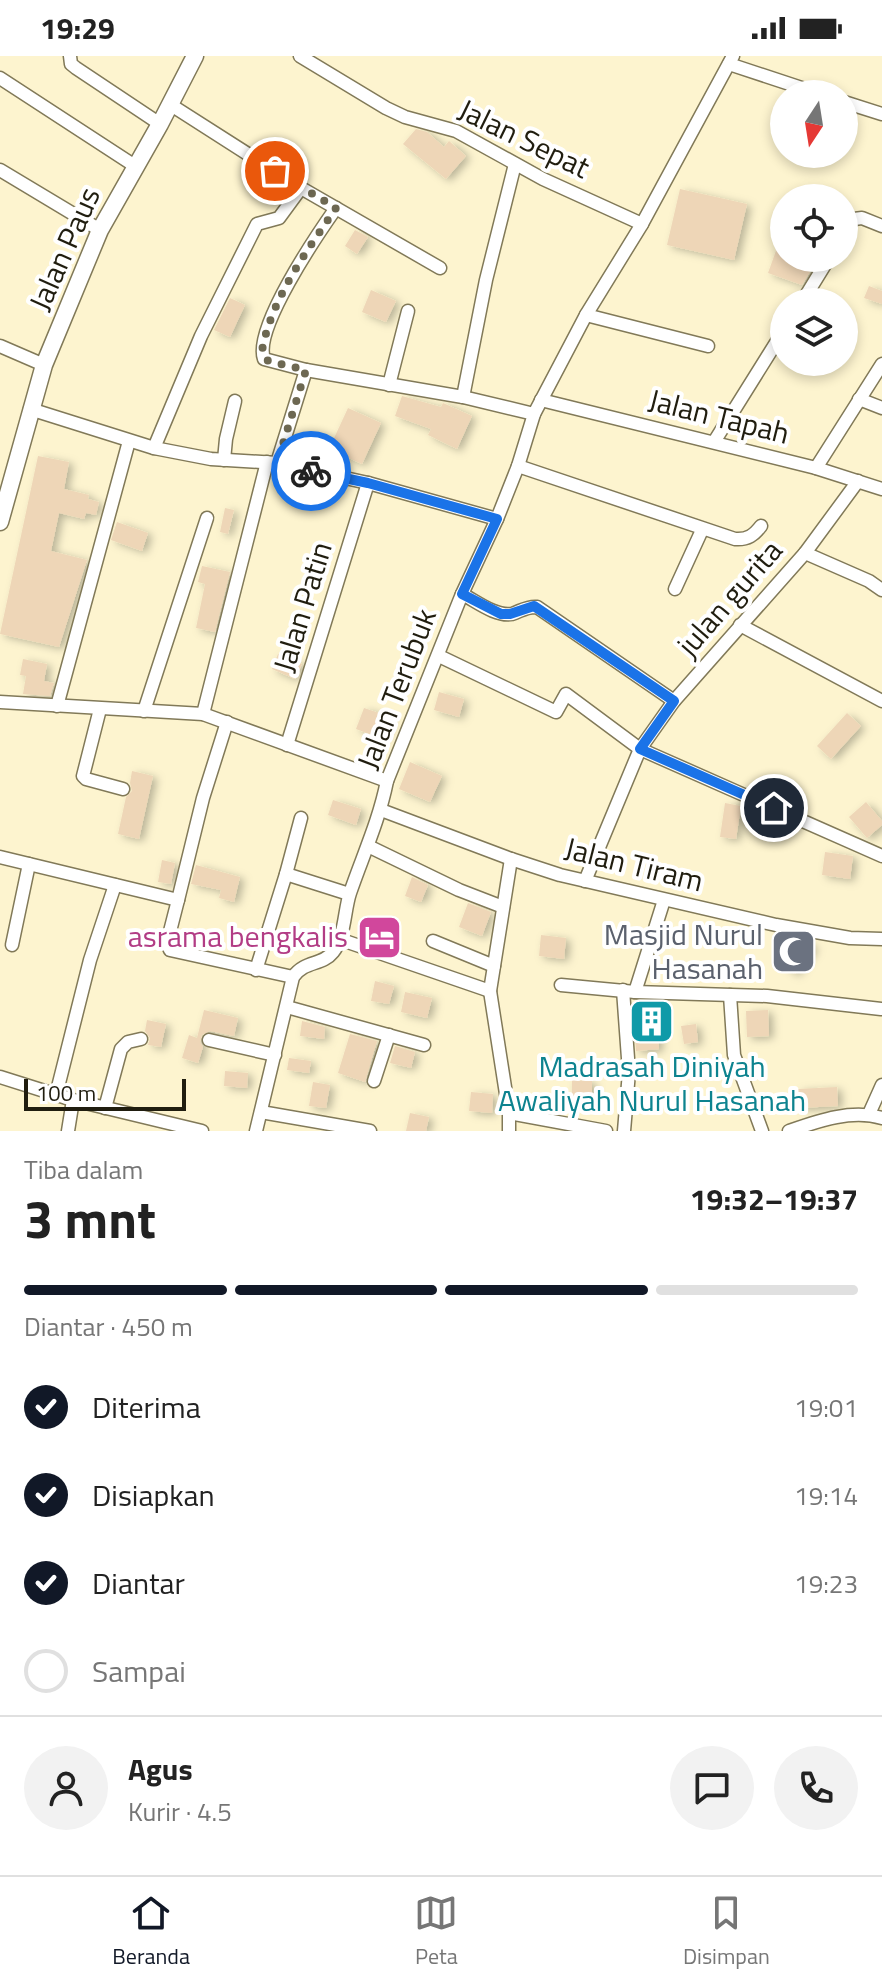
<!DOCTYPE html>
<html lang="id">
<meta charset="utf-8">
<style>
:root{--surface:#fff;--page:#f2f2f2;--text:#222;--muted:#767676;--line:#e0e0e0;--accent:#111827}
body{margin:0;font-family:"Titillium Web",sans-serif;background:var(--page);color:var(--text);height:100vh;display:flex;flex-direction:column;font-size:30px;white-space:nowrap}
*{box-sizing:border-box;margin:0}
p{font-size:26px;color:var(--muted)}
.icon{flex:none;width:44px;height:44px;fill:none;stroke:currentColor;stroke-width:2;stroke-linecap:round;stroke-linejoin:round}
.map{position:relative;height:1075px;overflow:hidden}
.sheet{display:flex;flex-direction:column;background:var(--surface);flex:1}
.sheet>*{flex:none}
.needle{width:52px;rotate:192deg}
.buttons{position:absolute;left:770px;top:24px;display:grid;gap:16px}
.buttons a{display:grid;place-items:center;width:88px;height:88px;border-radius:50%;background:var(--surface);box-shadow:0 4px 12px #0003;font-size:40px}
.scale{position:absolute;left:24px;bottom:20px;width:162px;box-sizing:border-box;padding-left:8px;border:4px solid #201d0f;border-top:0;font-size:22px;line-height:28px;white-space:nowrap;color:#201d0f;-webkit-text-stroke:6px #fff;paint-order:stroke}
.pin{position:absolute;display:grid;place-items:center;width:68px;height:68px;color:#fff;margin:-34px;border:4px solid #fff;border-radius:50%;box-shadow:0 2px 8px #0007}
.courier{position:absolute;display:grid;place-items:center;width:80px;height:80px;margin:-40px;border:6px solid #1a73e8;border-radius:50%;background:#fff;color:#222;box-shadow:0 2px 10px #0007}
.headline em{font-style:normal;font-weight:700}
.headline div{display:flex;flex-direction:column-reverse}
.headline{display:flex;align-items:center;justify-content:space-between;height:136px;padding:0 24px}
h1{font-size:52px;font-weight:700;line-height:60px}
.bar{display:grid;grid-template-columns:repeat(4,1fr);gap:12px 8px;align-content:center;height:96px;padding:0 24px}
.bar i{height:10px;border-radius:6px;background:var(--line)}
.bar .selected{background:var(--accent)}
.bar p{grid-column:span 4}
.line{display:flex;align-items:center;gap:20px;padding:0 24px;border-top:2px solid var(--line)}
.line div{flex:1}
.round{display:grid;place-items:center;flex:none;width:84px;height:84px;border-radius:42px;background:var(--page)}
ol{padding:0 24px;list-style:none}
li{display:flex;align-items:center;gap:24px;height:88px}
li p{margin-inline-start:auto}
li .icon{padding:8px;border-radius:50%;background:var(--accent);color:#fff;stroke-width:4}
li:last-child{color:var(--muted)}
li i{width:44px;height:44px;border:4px solid var(--line);border-radius:50%}
.status{display:flex;justify-content:space-between;align-items:center;height:56px;padding:0 40px;background:var(--surface);direction:ltr}
.status svg{height:22px;fill:currentColor}
.menu{display:flex;justify-content:space-around;align-items:center;height:112px;border-top:2px solid var(--line);background:var(--surface);font-size:22px;color:var(--muted)}
.menu a{display:grid;justify-items:center;gap:4px}
.menu .selected{color:var(--accent)}
.map>svg:first-child{display:block}
</style>
<div class="status"><b>19:29</b><svg viewBox="0 0 49 12"><path d="M0 12V9h3v3zM5 12V6h3v6zM10 12V3h3v9zM15 12V0h3v12zM26 1h20v11H26zM47 4h2v5h-2z"/></svg></div>
<div class="map">
<svg width="882" height="1075" viewBox="0 0 882 1075">
<defs>
<filter id="shadow"><feDropShadow dx="4.5" dy="2.5" stdDeviation="4" flood-color="#0004"/></filter>
</defs>
<rect width="100%" height="100%" fill="#fdf4cf"/>
<g fill="#eed6b7" filter="url(#shadow)">
<polygon points="416,73 427,76 444,91 449,85 466,100 446,123 403,88"/>
<polygon points="680,133 747,148 734,204 667,189"/>
<polygon points="355,174 368,181 357,198 345,190"/>
<polygon points="777,192 784,195 784,202 804,202 816,206 802,229 768,217"/>
<polygon points="869,230 882,235 882,248 864,242"/>
<polygon points="371,234 396,245 386,266 362,256"/>
<polygon points="230,242 245,249 230,281 214,274"/>
<polygon points="402,340 441,351 443,347 472,360 457,393 428,379 431,373 395,360"/>
<polygon points="348,352 381,367 362,408 329,393"/>
<polygon points="38,400 69,406 64,433 89,439 88,443 99,446 96,459 86,457 84,463 59,457 51,495 87,504 59,591 0,578"/>
<polygon points="225,452 234,454 228,478 220,476"/>
<polygon points="117,466 148,477 142,495 111,484"/>
<polygon points="202,510 230,516 215,576 196,572 205,528 198,526"/>
<polygon points="278,598 302,608 295,623 272,613"/>
<polygon points="23,603 47,608 44,625 54,627 50,640 23,638 26,620 20,619"/>
<polygon points="439,636 464,643 459,661 434,654"/>
<polygon points="364,652 391,661 383,683 356,673"/>
<polygon points="847,657 861,670 831,703 817,690"/>
<polygon points="410,706 442,720 430,746 399,733"/>
<polygon points="132,715 153,720 139,783 118,778 126,741 132,735 130,727"/>
<polygon points="333,744 361,753 356,769 328,759"/>
<polygon points="866,746 882,765 882,769 867,782 849,761"/>
<polygon points="725,747 741,750 736,783 720,781"/>
<polygon points="825,796 853,800 850,823 822,819"/>
<polygon points="162,804 175,807 171,828 158,826"/>
<polygon points="196,809 240,821 234,846 219,842 221,834 191,828"/>
<polygon points="412,821 428,829 421,846 405,840"/>
<polygon points="468,847 491,856 482,880 459,871"/>
<polygon points="541,879 566,882 564,903 539,900"/>
<polygon points="786,880 803,883 814,891 795,918 774,901"/>
<polygon points="375,925 394,930 389,948 371,945"/>
<polygon points="405,936 432,942 427,962 401,956"/>
<polygon points="204,954 238,962 234,980 210,975 202,979 200,986 203,991 198,1007 182,1002 189,979 197,982"/>
<polygon points="645,954 656,954 659,993 636,995 635,976 647,976"/>
<polygon points="768,954 769,980 747,981 746,955"/>
<polygon points="147,964 166,968 161,991 148,989 150,982 145,975"/>
<polygon points="302,965 325,971 324,983 300,980"/>
<polygon points="696,968 698,986 684,988 681,970"/>
<polygon points="350,978 377,985 365,1026 338,1017"/>
<polygon points="395,990 415,996 411,1012 390,1007"/>
<polygon points="289,1002 311,1005 309,1017 287,1014"/>
<polygon points="225,1015 248,1017 247,1032 224,1030"/>
<polygon points="572,1024 592,1025 592,1048 572,1047"/>
<polygon points="313,1026 330,1029 326,1052 309,1050"/>
<polygon points="837,1031 838,1050 799,1052 798,1033"/>
<polygon points="471,1036 493,1038 492,1057 469,1055"/>
<polygon points="410,1057 429,1061 426,1075 406,1075"/>
</g>
<g fill="none" stroke-linecap="round" stroke-linejoin="round">
<defs>
<g id="minor">
<polyline points="70,0 71,8 76,12 160,68"/>
<polyline points="300,0 386,52 405,61 456,75 543,123 642,168"/>
<polyline points="729,8 820,38"/>
<polyline points="0,22 135,110"/>
<polyline points="844,46 882,58"/>
<polyline points="171,49 301,132 440,212"/>
<polyline points="0,114 100,174"/>
<path d="M336,152C317,179 253,273 264,303L306,314L463,341L534,358"/>
<polyline points="844,178 854,163 862,162 882,170"/>
<polyline points="802,246 829,202"/>
<polyline points="586,259 708,290"/>
<polyline points="0,290 44,309"/>
<polyline points="389,329 408,255"/>
<polyline points="463,341 486,224 515,108"/>
<polyline points="859,343 882,352"/>
<polyline points="541,344 816,412 882,433"/>
<polyline points="30,353 154,392 211,403 277,407 368,427 497,463"/>
<polyline points="714,386 784,274"/>
<polyline points="154,392 201,280 257,168 279,162 301,132"/>
<polyline points="224,404 226,383 235,345"/>
<polyline points="277,407 306,314"/>
<path d="M518,410L735,483C748,484 754,479 761,470"/>
<polyline points="816,412 882,308"/>
<polyline points="805,497 869,525 882,534"/>
<polyline points="675,533 702,474"/>
<path d="M462,538C476,545 496,561 512,558C521,555 527,550 537,551L674,645"/>
<polyline points="740,569 882,645"/>
<polyline points="439,600 556,656 566,638 640,693 882,800"/>
<polyline points="0,646 203,658 387,725"/>
<polyline points="57,650 129,385"/>
<polyline points="100,653 83,720 86,723 123,733"/>
<polyline points="144,655 207,462"/>
<polyline points="203,658 267,406"/>
<polyline points="287,689 368,427"/>
<polyline points="381,754 511,803 560,819 776,869 850,882 882,883"/>
<polyline points="368,790 459,834 503,851"/>
<polyline points="0,801 178,844 167,887 170,894 293,921"/>
<polyline points="286,818 349,838"/>
<polyline points="585,825 640,693 674,645 805,497 858,425"/>
<polyline points="178,844 203,742 227,666"/>
<polyline points="339,883 490,935"/>
<polyline points="433,885 494,910"/>
<polyline points="12,889 29,808"/>
<polyline points="256,914 286,818 301,762"/>
<polyline points="561,929 635,936 767,940 881,953"/>
<polyline points="623,934 629,1016 624,1075"/>
<polyline points="635,936 664,844"/>
<polyline points="730,939 734,999 762,1075"/>
<polyline points="287,951 424,989"/>
<polyline points="209,984 275,999"/>
<polyline points="0,1021 73,1044 202,1075"/>
<polyline points="374,1025 389,979"/>
<polyline points="56,1039 90,904 115,829"/>
<polyline points="105,1052 121,993 128,986 141,983"/>
<polyline points="261,1056 370,1075"/>
<polyline points="509,1057 606,1075"/>
<polyline points="869,1058 882,1029"/>
<polyline points="68,1075 73,1044"/>
<path d="M256,1075L293,921C305,904 322,910 333,896C345,881 344,855 350,837C363,799 379,765 387,725L462,538L497,463L518,410L534,358L586,259L642,168L733,0"/>
<polyline points="509,1075 509,1057 490,935 511,803"/>
<path d="M789,1075C818,1065 851,1053 882,1062"/>
</g>
<polyline id="major" points="0,466 44,309 100,174 160,68 195,0"/>
</defs>
<use href="#minor" stroke="#817958" stroke-width="15"/>
<use href="#major" stroke="#817958" stroke-width="19"/>
<use href="#minor" stroke="#fff" stroke-width="12"/>
<use href="#major" stroke="#fff" stroke-width="16"/>
</g>
<g fill="none" stroke-linecap="round" stroke-linejoin="round">
<path stroke="#6d6852" stroke-width="8" stroke-dasharray="0 14.4" d="M275,115L336,152C307,195 271,243 262,295L268,305L306,314L277,407L311,415"/>
<polyline stroke="#1a73e8" stroke-width="10" points="311,415 368,427 497,463 462,538 501,558 510,558 534,550 674,645 640,693 774,752"/>
</g>
<defs>
<symbol id="hotel-square" viewBox="-11 -11 22 22"><rect x="-9" y="-9" width="18" height="18" rx="4" fill="#d1479c" stroke="#fff"/><path d="M-6-4.5h1.5V1H6V5H4.5V3h-9V5H-6ZM-4 0a1.8 1.8 0 1 1 3.6 0ZM.5 0V-2.5h3Q6-2.5 6 0Z" fill="#fff"/></symbol>
<symbol id="mosque-square" viewBox="-11 -11 22 22"><rect x="-9" y="-9" width="18" height="18" rx="4" fill="#6b7280" stroke="#fff"/><path d="M3.5-4.9A6 6 0 1 0 3.5 4.9A5 5 0 1 1 3.5-4.9Z" fill="#fff"/></symbol>
<symbol id="building-square" viewBox="-11 -11 22 22"><rect x="-9" y="-9" width="18" height="18" rx="4" fill="#0f9aa8" stroke="#fff"/><path d="M-4-6H4V6H1V3H-1V6H-4ZM-2.5-4.3h1.7v1.8h-1.7ZM.8-4.3h1.7v1.8H.8ZM-2.5-1h1.7V.8h-1.7ZM.8-1h1.7V.8H.8Z" fill="#fff"/></symbol>
</defs>
<g fill-rule="evenodd">
<use href="#hotel-square" x="354" y="856" width="51" height="51"/>
<use href="#mosque-square" x="768" y="870" width="51" height="51"/>
<use href="#building-square" x="626" y="940" width="51" height="51"/>
</g>
<g text-anchor="middle" stroke-width="8" stroke-linejoin="round" paint-order="stroke">
<g font-size="30" fill="#201d0f" stroke="#fff">
<text transform="translate(524 83) rotate(26)" y="10">Jalan Sepat</text>
<text transform="translate(65 193) rotate(-66)" y="10">Jalan Paus</text>
<text transform="translate(719 361) rotate(14)" y="10">Jalan Tapah</text>
<text transform="translate(730 542) rotate(-49)" y="10">julan gurita</text>
<text transform="translate(303 551) rotate(-73)" y="10">Jalan Patin</text>
<text transform="translate(397 633) rotate(-69)" y="10">Jalan Terubuk</text>
<text transform="translate(634 809) rotate(14)" y="10">Jalan Tiram</text>
</g>
<g font-size="30" fill="#5b616d" stroke="#fff" text-anchor="end">
<text x="763" y="889">Masjid Nurul<tspan x="763" dy="34">Hasanah</tspan></text>
</g>
<g font-size="30" fill="#b23c85" stroke="#fff" text-anchor="end">
<text x="348" y="891">asrama bengkalis</text>
</g>
<g font-size="30" fill="#0d838f" stroke="#fff">
<text x="652" y="1021">Madrasah Diniyah<tspan x="652" dy="34">Awaliyah Nurul Hasanah</tspan></text>
</g>
</g>
</svg>
<div class="buttons">
<a><svg class="needle" viewBox="-14 -14 28 28"><path d="M0-13l5 13h-10z" fill="#e53935"/><path d="M0 13l5-13h-10z" fill="#767676"/></svg></a>
<a><svg class="icon" aria-label="locate" viewBox="0 0 24 24"><circle cx="12" cy="12" r="6"/><path d="M12 2v4M12 18v4M2 12h4M18 12h4"/></svg></a>
<a><svg class="icon" aria-label="layers" viewBox="0 0 24 24"><path d="M12 4l9 5-9 5-9-5zM3 14l9 5 9-5"/></svg></a>
</div>
<div class="scale">100 m</div>
<div class="pin" style="left:275px;top:115px;background:#ea580c"><svg class="icon" aria-label="bag" viewBox="0 0 24 24"><path d="M5 8h14l-1 12H6zM9 8a3 3 0 0 1 6 0"/></svg></div>
<div class="pin" style="left:774px;top:752px;background:#1f2937"><svg class="icon" aria-label="home" viewBox="0 0 24 24"><path d="M3 11l9-7 9 7M6 9v11h12V9"/></svg></div>
<div class="courier" style="left:311px;top:415px"><svg class="icon" aria-label="bike" viewBox="0 0 24 24"><circle cx="6" cy="16" r="4"/><circle cx="18" cy="16" r="4"/><path d="M6 16l4-8h5l3 8M10 8l3 8H6M13 5h3"/></svg></div>
</div>
<section class="sheet">
<div class="headline"><div><h1>3 mnt</h1><p>Tiba dalam</p></div><em>19:32–19:37</em></div>
<div class="bar"><i class="selected"></i><i class="selected"></i><i class="selected"></i><i></i><p>Diantar · 450 m</p></div>
<ol>
<li><svg class="icon" aria-label="check" viewBox="0 0 24 24"><path d="M5 12l5 5 9-10"/></svg>Diterima<p>19:01</p></li>
<li><svg class="icon" aria-label="check" viewBox="0 0 24 24"><path d="M5 12l5 5 9-10"/></svg>Disiapkan<p>19:14</p></li>
<li><svg class="icon" aria-label="check" viewBox="0 0 24 24"><path d="M5 12l5 5 9-10"/></svg>Diantar<p>19:23</p></li>
<li><i></i>Sampai</li>
</ol>
<div class="line" style="height:144px"><a class="round"><svg class="icon" aria-label="person" viewBox="0 0 24 24"><circle cx="12" cy="8" r="4"/><path d="M4 21q1-7 8-7t8 7"/></svg></a><div><b>Agus</b><p>Kurir · 4.5</p></div><a class="round"><svg class="icon" aria-label="chat" viewBox="0 0 24 24"><path d="M4 5h16v11H9l-5 4z"/></svg></a><a class="round"><svg class="icon" aria-label="phone" viewBox="0 0 24 24"><path d="M5 4h4l2 5-3 2q2 4 5 5l2-3 5 2v4C11 20 4 13 5 4z"/></svg></a></div>
</section>
<nav class="menu">
<a class="selected"><svg class="icon" aria-label="home" viewBox="0 0 24 24"><path d="M3 11l9-7 9 7M6 9v11h12V9"/></svg>Beranda</a>
<a><svg class="icon" aria-label="map" viewBox="0 0 24 24"><path d="M3 6l6-2 6 2 6-2v14l-6 2-6-2-6 2zM9 4v14M15 6v14"/></svg>Peta</a>
<a><svg class="icon" aria-label="saved" viewBox="0 0 24 24"><path d="M7 4h10v16l-5-4-5 4z"/></svg>Disimpan</a>
</nav>
